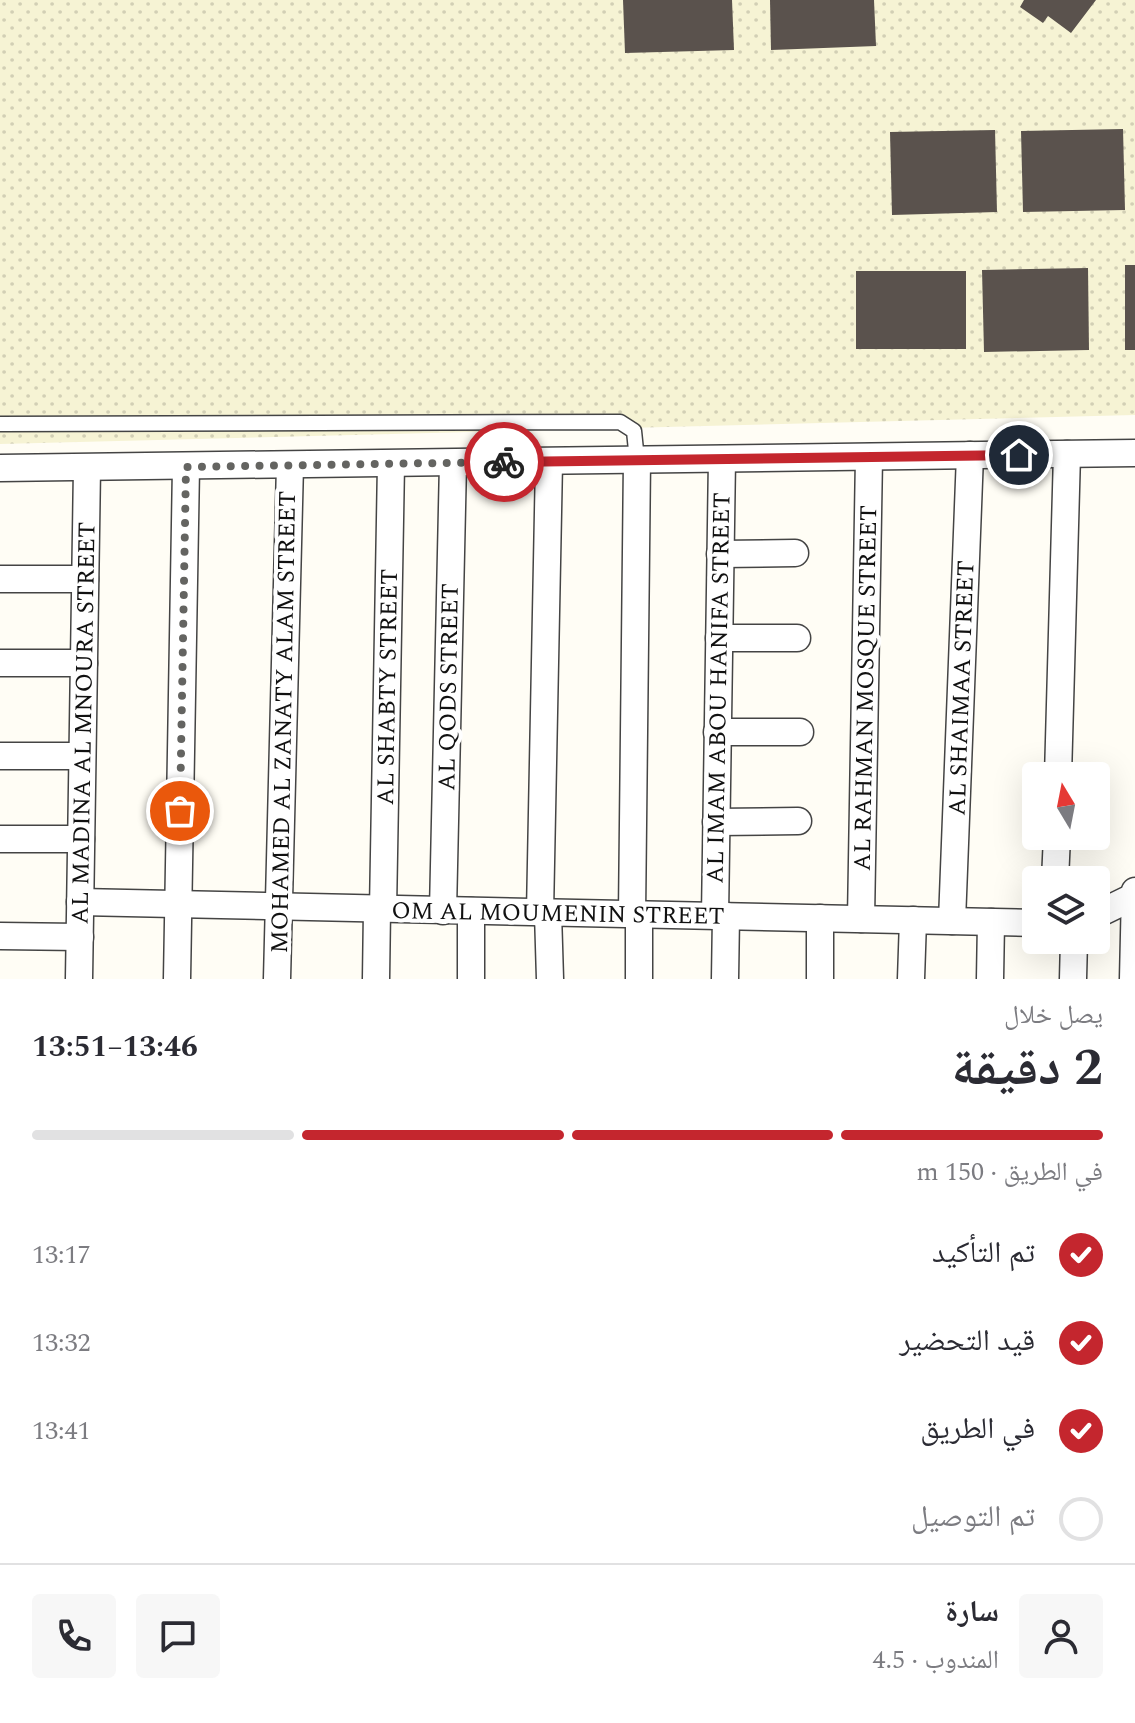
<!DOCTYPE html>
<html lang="ar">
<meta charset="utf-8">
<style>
:root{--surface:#fff;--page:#f7f7f7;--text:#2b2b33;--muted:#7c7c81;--line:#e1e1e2;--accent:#c4262e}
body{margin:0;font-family:Spectral,"Noto Naskh Arabic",serif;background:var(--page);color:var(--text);direction:rtl;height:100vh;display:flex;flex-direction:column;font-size:30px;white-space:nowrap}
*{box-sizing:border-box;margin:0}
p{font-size:26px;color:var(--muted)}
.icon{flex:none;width:44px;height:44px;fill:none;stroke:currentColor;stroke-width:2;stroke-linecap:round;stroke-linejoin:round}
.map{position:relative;height:979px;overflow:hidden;direction:ltr}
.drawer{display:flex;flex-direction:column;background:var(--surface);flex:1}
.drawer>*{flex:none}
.needle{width:52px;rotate:350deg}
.controls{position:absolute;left:1022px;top:762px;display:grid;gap:16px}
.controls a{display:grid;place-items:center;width:88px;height:88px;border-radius:8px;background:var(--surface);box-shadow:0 8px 32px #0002;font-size:40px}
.pin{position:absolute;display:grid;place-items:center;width:68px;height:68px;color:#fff;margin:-34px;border:4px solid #fff;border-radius:50%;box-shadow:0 2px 8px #0007}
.courier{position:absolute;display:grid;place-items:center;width:80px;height:80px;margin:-40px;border:6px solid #c4262e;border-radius:50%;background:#fff;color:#222;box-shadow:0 2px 10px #0007}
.overview em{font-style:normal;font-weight:700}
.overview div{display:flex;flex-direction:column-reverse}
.overview{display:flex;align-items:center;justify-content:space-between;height:136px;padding:0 32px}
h1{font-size:52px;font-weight:700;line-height:60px}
.bar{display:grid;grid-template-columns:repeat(4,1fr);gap:12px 8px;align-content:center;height:96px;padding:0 32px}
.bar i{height:10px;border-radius:6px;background:var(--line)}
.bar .selected{background:var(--accent)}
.bar p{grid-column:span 4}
.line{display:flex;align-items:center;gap:20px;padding:0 32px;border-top:2px solid var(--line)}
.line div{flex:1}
.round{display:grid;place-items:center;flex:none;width:84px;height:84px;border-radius:8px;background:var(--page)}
ol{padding:0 32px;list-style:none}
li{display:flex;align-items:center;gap:24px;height:88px}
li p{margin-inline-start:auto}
li .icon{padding:8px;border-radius:50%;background:var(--accent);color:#fff;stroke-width:4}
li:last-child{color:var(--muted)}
li i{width:44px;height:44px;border:4px solid var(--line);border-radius:50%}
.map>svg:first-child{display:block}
</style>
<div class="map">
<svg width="1135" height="979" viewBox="0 0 1135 979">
<defs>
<pattern id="farmland-dots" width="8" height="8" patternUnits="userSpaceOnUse" patternTransform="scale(2)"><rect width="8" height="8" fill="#f6f3d4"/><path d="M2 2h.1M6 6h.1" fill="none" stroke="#d2cfb5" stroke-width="1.8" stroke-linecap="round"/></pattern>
</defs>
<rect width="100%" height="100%" fill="#fffdf5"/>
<polygon fill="url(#farmland-dots)" points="0,0 1135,0 1135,415 0,444"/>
<g fill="#5a524d">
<polygon points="623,0 732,0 734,50 625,53"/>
<polygon points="770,0 874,0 876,46 771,50"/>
<polygon points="1024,0 1096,0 1071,33 1048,16 1043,23 1020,7"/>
<polygon points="1123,129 1125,210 1023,212 1021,131"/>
<polygon points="995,130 997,212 892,215 890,132"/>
<rect x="1125" y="265" width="10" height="85"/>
<polygon points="1088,268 1089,350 984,352 982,270"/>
<rect x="856" y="271" width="110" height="78"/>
</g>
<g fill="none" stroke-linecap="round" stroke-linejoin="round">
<defs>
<polyline id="service" points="0,424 620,422 634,431 637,460"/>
<g id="minor">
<polyline points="0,468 1135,453"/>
<polyline points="720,554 795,553"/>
<polyline points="0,579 85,579"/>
<polyline points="719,638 797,638"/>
<polyline points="0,663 84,663"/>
<polyline points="717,732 800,732"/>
<polyline points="0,756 82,756"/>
<polyline points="1058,776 1067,454"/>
<polyline points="716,822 798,821"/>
<polyline points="0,839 81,839"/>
<polyline points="1055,880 1057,836"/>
<polyline points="80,902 1036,923"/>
<polyline points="383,910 391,464"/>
<polyline points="443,911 453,463"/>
<polyline points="471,911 471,979"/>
<polyline points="540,913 549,462"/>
<polyline points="548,913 550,979"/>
<polyline points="632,915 637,460"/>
<polyline points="1096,915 1135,896"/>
<polyline points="715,916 722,459"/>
<polyline points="861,919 869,457"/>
<polyline points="952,921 970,455"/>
<polyline points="0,936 80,937"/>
<polyline points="79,979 87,468"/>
<polyline points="177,979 186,467"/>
<polyline points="277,979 290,465"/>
<polyline points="376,979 377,910"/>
<polyline points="639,979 639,915"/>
<polyline points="725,979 726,916"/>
<polyline points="820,979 820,918"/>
<polyline points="911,979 913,920"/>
<polyline points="990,979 991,922"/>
<polyline points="1073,979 1074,940"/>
<polyline points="1133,979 1135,891"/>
</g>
</defs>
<use href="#service" stroke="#444" stroke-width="17"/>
<use href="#minor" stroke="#444" stroke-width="29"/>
<use href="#service" stroke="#fff" stroke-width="14"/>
<use href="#minor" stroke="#fff" stroke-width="26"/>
</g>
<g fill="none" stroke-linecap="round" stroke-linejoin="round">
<polyline stroke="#646461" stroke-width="8" stroke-dasharray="0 14.4" points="180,811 186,467 504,462"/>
<polyline stroke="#c4262e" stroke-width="10" points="504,462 1019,455"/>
</g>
<g text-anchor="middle" stroke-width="8" stroke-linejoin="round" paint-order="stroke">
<g font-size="24" fill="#111" stroke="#fff">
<text transform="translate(387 687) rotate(-89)" y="8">AL SHABTY STREET</text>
<text transform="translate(448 687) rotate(-89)" y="8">AL QODS STREET</text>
<text transform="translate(718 688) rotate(-89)" y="8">AL IMAM ABOU HANIFA STREET</text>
<text transform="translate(865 688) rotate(-89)" y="8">AL RAHMAN MOSQUE STREET</text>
<text transform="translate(961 688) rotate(-88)" y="8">AL SHAIMAA STREET</text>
<text transform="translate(283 722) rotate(-89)" y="8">MOHAMED AL ZANATY ALAM STREET</text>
<text transform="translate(83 723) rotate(-89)" y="8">AL MADINA AL MNOURA STREET</text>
<text transform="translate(558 913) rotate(1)" y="8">OM AL MOUMENIN STREET</text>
</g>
</g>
</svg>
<div class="controls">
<a><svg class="needle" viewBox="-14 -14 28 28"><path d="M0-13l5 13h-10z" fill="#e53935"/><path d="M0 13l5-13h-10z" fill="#7c7c81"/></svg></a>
<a><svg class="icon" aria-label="layers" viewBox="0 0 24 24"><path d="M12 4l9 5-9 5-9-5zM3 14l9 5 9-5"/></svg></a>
</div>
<div class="pin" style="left:180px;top:811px;background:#ea580c"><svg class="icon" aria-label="bag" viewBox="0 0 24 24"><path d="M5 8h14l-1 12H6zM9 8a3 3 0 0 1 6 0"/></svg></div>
<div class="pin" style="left:1019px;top:455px;background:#1f2937"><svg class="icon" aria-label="home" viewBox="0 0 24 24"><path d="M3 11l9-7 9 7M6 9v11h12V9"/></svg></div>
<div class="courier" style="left:504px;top:462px"><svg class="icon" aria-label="bike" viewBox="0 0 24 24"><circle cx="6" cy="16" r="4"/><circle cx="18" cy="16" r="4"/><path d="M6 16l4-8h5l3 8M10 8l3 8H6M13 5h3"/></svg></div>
</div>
<section class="drawer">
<div class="overview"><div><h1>2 دقيقة</h1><p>يصل خلال</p></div><em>13:46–13:51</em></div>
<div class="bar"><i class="selected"></i><i class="selected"></i><i class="selected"></i><i></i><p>في الطريق · 150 m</p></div>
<ol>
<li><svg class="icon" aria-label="check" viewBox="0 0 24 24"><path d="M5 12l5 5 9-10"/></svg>تم التأكيد<p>13:17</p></li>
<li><svg class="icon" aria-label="check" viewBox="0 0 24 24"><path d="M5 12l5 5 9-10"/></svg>قيد التحضير<p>13:32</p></li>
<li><svg class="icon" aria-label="check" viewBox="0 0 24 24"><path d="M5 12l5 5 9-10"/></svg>في الطريق<p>13:41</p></li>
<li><i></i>تم التوصيل</li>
</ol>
<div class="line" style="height:144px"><a class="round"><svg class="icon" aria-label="person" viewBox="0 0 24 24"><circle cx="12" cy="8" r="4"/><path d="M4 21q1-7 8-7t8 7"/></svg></a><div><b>سارة</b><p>المندوب · 4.5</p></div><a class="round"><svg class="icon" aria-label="chat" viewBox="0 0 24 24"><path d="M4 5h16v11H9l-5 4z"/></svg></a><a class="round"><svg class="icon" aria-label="phone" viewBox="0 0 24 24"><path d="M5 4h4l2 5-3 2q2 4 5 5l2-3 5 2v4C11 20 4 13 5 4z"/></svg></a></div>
</section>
